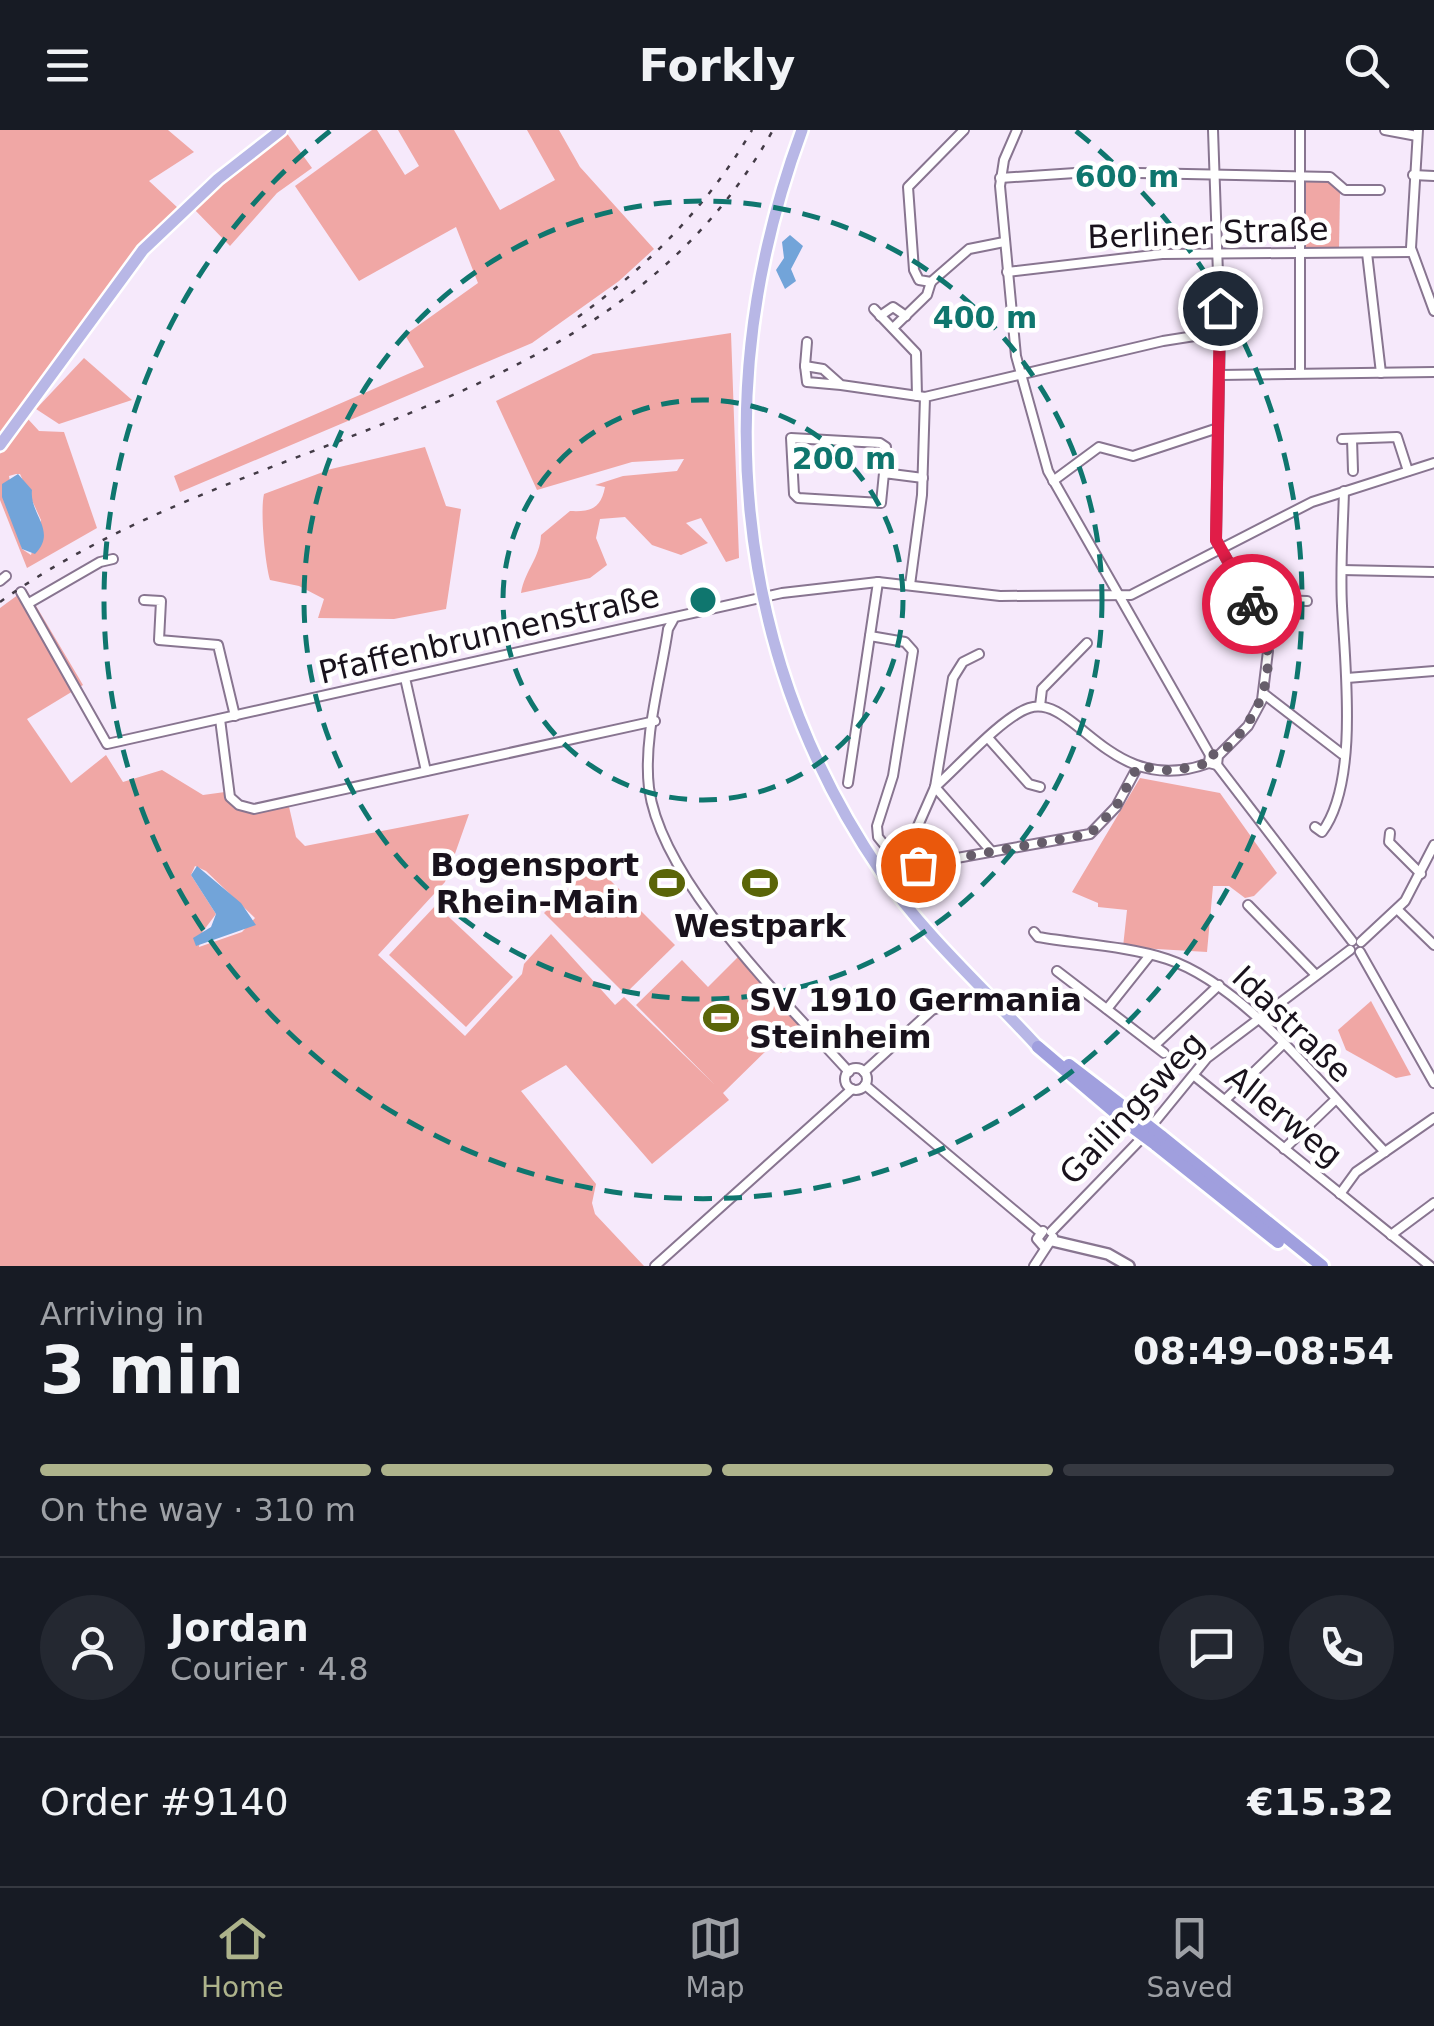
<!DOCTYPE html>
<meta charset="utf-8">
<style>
:root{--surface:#171b24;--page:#242831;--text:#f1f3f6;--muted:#9ea1a6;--line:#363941;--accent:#adb38b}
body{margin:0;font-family:"DejaVu Sans",sans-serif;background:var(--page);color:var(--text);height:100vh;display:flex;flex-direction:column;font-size:38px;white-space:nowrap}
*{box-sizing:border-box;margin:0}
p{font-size:32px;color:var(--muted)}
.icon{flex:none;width:55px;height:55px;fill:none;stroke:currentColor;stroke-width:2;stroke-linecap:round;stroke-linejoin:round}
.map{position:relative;height:1136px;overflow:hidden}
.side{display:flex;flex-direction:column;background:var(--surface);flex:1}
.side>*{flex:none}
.pin{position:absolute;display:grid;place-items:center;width:85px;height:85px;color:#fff;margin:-42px;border:5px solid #fff;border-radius:50%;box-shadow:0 2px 10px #0007}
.courier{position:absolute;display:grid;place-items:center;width:100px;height:100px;margin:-50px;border:8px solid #e11d48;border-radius:50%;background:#fff;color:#222;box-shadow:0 2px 12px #0007}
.overview em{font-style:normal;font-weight:700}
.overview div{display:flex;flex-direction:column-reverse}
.overview{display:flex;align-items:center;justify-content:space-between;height:170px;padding:0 40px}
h1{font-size:65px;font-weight:700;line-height:75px}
.bar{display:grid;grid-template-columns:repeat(4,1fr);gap:15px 10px;align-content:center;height:120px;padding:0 40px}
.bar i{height:12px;border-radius:8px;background:var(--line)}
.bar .active{background:var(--accent)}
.bar p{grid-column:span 4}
.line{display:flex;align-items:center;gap:25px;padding:0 40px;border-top:2px solid var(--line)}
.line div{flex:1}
.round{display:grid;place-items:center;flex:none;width:105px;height:105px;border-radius:52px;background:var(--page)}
header{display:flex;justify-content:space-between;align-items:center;height:130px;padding:0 40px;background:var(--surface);font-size:45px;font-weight:700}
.dock{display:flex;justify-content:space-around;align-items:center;height:140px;border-top:2px solid var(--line);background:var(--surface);font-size:28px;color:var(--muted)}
.dock a{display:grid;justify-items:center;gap:5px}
.dock .active{color:var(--accent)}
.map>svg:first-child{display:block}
</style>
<header><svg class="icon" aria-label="menu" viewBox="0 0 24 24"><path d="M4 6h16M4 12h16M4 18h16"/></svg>Forkly<svg class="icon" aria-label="search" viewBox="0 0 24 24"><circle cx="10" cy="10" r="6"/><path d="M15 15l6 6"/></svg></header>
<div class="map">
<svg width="1434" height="1136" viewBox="0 0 1434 1136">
<rect width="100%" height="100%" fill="#f6e9fb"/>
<g fill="#f0a7a5" fill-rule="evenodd">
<polygon points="0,0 168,0 194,22 149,51 178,78 121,139 0,306"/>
<polygon points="372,0 377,0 405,45 419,36 398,0 454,0 500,80 555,50 527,0 559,0 580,37 654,119 619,151 532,213 180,362 174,346 424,237 405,205 478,153 456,97 359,151 295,56"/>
<polygon points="286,2 312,38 277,63 230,116 192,77"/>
<polygon points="1306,51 1333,51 1340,62 1339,120 1304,120"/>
<path d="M731,203L739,428L726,432L701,388L686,393L708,413L681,425L652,415L625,387L600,389L596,408L607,435L590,448L521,463C525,440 540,428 541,405L570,381C590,382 601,379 605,357L595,355L623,346L677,341L684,329L632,332L537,360L496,271L593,224Z"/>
<polygon points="84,228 132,270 59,294 36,279"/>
<path d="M28,289L39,301L64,302L97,398L27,438L0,370V324ZM16,344H20L41,390L31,425L22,419L9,346Z"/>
<path d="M425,317L446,376L461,379L446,479L394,489L318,488L324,469L299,456L270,450C265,432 260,381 264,364L331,339Z"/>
<path d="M26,459L83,555L27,589L71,653L106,625L123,652L162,640L203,665L225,662L240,678L287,668L296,707L305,716L469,684L445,752L378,825L465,906L522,844L524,834L551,804L615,875L624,867L714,954L636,875L682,830L708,857L738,827L804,901L781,923L772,915L723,963L729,970L652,1034L566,935L521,961L596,1054L592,1073L595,1084L644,1136H0V478ZM195,736L206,741L255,788L242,802L199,817L201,804L216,784L191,745Z"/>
<polygon points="1140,648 1220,663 1277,743 1254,766 1245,768 1229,756 1213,756 1207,822 1123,817 1127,780 1098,777 1098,773 1072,762"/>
<polygon points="594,734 675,815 625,864 544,783"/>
<polygon points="436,775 513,847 466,897 389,825"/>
<polygon points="1371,871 1411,945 1396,948 1346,920 1338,900"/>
</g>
<g fill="#72a4d9">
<polygon points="790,105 803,116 791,139 796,151 785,159 776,140 784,128 782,112"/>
<path d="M18,344L32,360C29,384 58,401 35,424L22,419L2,367V354Z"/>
<polygon points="197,736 241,773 256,795 196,816 193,808 211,797 216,784 191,745"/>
</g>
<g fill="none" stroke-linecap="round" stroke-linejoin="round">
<defs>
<g id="minor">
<polyline points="1017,0 1004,30 1000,56 1016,226 1048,341 1210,625"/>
<polyline points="1213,0 1220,202 1216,410 1259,488 1268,521 1262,570 1248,596 1218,626 1217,635 1209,633 1210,625 1218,626"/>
<polyline points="1300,0 1300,243"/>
<polyline points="1385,0 1417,6"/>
<polyline points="1418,0 1411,118 1434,181"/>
<polyline points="1413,45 1434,46"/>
<polyline points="1000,48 1090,42 1330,47 1345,60 1380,60"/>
<polyline points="1367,123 1381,243"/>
<polyline points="1007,142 1162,124 1411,122"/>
<polyline points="931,152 919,150 914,140 908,57 964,0"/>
<polyline points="931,152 969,119 1004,112"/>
<polyline points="874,179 916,223 917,266"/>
<polyline points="880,186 893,177 906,186"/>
<polyline points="893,198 927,165 931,152"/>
<polyline points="805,236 807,212"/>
<polyline points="1220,245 1434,242"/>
<polyline points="841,255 807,252 805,236 823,239 841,255 925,267"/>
<polyline points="1342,309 1397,307 1408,341"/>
<polyline points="1352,309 1353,341"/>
<polyline points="884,343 886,317 880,313 791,308 794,364 798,368 881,373 884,343 923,348"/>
<polyline points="1053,351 1099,317 1133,326 1218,298"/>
<polyline points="1342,440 1434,442"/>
<polyline points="0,451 6,446"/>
<polyline points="910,455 922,365 925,267 1163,211 1220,202"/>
<polyline points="21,462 107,614 782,463 878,452 1000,466 1131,465 1312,372 1434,333"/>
<polyline points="1249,469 1307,471"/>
<polyline points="144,470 161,471 159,510 218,515 235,586"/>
<polyline points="29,473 100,432 113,429"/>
<path d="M673,490L668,499C661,548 643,608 649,658C661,752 786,872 849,942"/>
<polyline points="870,506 905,512 913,521 893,646 877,696 878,707 899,733 918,735 1090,704 1116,677 1138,636"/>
<polyline points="405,548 426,641"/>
<polyline points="1347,548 1434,541"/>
<polyline points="1264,564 1342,624"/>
<polyline points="1040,576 1042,559 1087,513"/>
<polyline points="220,589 230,667 239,675 254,679 655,591"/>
<polyline points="989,609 1029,654 1040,657"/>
<polyline points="1217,635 1352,811"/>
<polyline points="848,653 878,452"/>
<path d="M935,657C958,637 1002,587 1029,578C1076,563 1110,670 1209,633"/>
<polyline points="935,657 992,722"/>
<path d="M1315,697L1322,702C1359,653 1345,537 1342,476C1340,438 1343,399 1344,361"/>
<polyline points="1390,703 1389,712 1421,744"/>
<polyline points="909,736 917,698 935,657 953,548 963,532 979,524"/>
<polyline points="1248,775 1316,845"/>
<polyline points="1398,780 1434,815"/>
<path d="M1034,802L1038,807C1079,814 1127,816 1167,829C1246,855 1326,961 1385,1022"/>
<polyline points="1361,812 1405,771 1434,715"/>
<polyline points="1360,822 1434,953"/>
<polyline points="1057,841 1164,923"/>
<polyline points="1107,879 1150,825"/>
<polyline points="1155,915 1219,855"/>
<circle cx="856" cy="949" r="11"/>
<polyline points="864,942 932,880 946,875"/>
<polyline points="1197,948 1430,1136"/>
<polyline points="865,955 1040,1102"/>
<polyline points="1225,970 1282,915"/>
<polyline points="1284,1019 1335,970"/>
<polyline points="1340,1064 1356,1042 1434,988"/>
<polyline points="1043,1101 1037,1109 1043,1116"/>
<polyline points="1051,1102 1140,1010 1207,928 1350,820"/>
<polyline points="1391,1105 1434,1073"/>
<polyline points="655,1136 852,959"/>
<polyline points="1034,1136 1053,1107"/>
</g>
<polyline id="tertiary" points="1053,1111 1108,1124 1129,1136"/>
<g id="primary">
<path d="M802,0C710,249 729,519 881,742C926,807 985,859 1038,917"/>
<polyline points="0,315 143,120 218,49 281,0"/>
</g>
<g id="trunk">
<polyline points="1038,917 1132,997"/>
<polyline points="1069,935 1138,988"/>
<polyline points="1161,1006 1322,1136"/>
<polyline points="1155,1014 1278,1112"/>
</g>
</defs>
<use href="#minor" stroke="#887590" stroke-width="12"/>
<use href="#tertiary" stroke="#887590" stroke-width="14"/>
<use href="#primary" stroke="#fff" stroke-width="16"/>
<use href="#trunk" stroke="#fff" stroke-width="18"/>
<use href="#minor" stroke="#fff" stroke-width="8"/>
<use href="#tertiary" stroke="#fff" stroke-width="9"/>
<use href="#primary" stroke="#b8b7e6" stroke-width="11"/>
<use href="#trunk" stroke="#a09fde" stroke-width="12"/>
<g stroke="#433b46" stroke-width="2.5" stroke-dasharray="5 10" stroke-linecap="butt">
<path d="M578,187C647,137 709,75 752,0"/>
<path d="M0,472C250,293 609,295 773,0"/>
</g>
<defs>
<g id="trunk-bridge">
<polyline points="1138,988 1161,1006"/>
<polyline points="1132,997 1155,1014"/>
</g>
</defs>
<use href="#trunk-bridge" stroke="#fff" stroke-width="18" stroke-linecap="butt"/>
<use href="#trunk-bridge" stroke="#a09fde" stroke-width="12"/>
</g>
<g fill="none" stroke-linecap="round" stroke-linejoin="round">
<path stroke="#665d6a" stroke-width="10" stroke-dasharray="0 18" d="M918,735L1090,704L1116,677L1138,636L1172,641L1209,633L1212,624L1218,626C1265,586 1284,530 1252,474"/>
<polyline stroke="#e11d48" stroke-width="12" points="1220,178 1216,410 1252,474"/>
</g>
<g fill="none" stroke="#0f766e" stroke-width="5" stroke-dasharray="18 12">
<circle cx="703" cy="470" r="200"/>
<circle cx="703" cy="470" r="399"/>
<path d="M1076 1A599 599 0 1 1 330 1"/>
</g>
<defs>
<symbol id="stadium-bare" viewBox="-9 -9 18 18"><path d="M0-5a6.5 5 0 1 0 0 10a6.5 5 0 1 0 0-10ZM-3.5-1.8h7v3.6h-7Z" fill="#5a6508" stroke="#fff" stroke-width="2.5" paint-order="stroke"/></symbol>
</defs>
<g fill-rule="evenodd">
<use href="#stadium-bare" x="642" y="728" width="50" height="50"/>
<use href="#stadium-bare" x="735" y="728" width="50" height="50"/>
<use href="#stadium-bare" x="696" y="863" width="50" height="50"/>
</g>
<g text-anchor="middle" stroke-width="9" stroke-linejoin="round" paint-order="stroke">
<g font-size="32" fill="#19121c" stroke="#fff">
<text transform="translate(1208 103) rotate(-2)" y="11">Berliner Straße</text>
<text transform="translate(489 504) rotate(-13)" y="11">Pfaffenbrunnenstraße</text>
<text transform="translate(1292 894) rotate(44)" y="11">Idastraße</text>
<text transform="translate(1132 978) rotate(-47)" y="11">Gailingsweg</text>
<text transform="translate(1284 986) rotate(39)" y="11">Allerweg</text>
</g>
<g font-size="32" font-weight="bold" fill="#19121c" stroke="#fff" text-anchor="end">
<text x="639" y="746">Bogensport<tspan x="639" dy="37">Rhein-Main</tspan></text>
<text x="760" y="807" text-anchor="middle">Westpark</text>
<text x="749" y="881" text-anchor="start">SV 1910 Germania<tspan x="749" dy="37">Steinheim</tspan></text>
</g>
</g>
<circle cx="703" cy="470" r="15" fill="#0f766e" stroke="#fff" stroke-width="5"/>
<g font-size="30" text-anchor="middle" font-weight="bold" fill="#0f766e" stroke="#fff" stroke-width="9" stroke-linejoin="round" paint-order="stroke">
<text x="1127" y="57">600 m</text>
<text x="985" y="198">400 m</text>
<text x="844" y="339">200 m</text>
</g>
</svg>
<div class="pin" style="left:918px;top:735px;background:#ea580c"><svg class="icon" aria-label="bag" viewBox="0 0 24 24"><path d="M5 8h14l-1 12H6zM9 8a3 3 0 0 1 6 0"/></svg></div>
<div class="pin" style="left:1220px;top:178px;background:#1f2937"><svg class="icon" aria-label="home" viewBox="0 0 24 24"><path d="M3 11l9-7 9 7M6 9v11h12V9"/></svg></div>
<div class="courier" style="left:1252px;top:474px"><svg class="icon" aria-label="bike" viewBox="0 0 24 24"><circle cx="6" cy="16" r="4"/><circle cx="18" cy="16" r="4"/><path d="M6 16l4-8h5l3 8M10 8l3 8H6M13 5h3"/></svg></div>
</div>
<section class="side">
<div class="overview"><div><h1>3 min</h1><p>Arriving in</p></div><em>08:49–08:54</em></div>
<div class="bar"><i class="active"></i><i class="active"></i><i class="active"></i><i></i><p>On the way · 310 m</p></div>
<div class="line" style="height:180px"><a class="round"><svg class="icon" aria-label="person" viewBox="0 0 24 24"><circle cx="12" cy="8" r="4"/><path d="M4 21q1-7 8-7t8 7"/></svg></a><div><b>Jordan</b><p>Courier · 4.8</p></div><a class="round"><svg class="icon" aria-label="chat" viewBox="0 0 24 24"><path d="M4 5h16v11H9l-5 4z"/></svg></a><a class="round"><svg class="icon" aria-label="phone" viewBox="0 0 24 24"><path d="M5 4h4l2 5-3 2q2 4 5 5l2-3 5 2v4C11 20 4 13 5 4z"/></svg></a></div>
<div class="line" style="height:130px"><div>Order #9140</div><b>€15.32</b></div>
</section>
<nav class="dock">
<a class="active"><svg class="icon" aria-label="home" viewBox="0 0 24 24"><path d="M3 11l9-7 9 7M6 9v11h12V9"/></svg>Home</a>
<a><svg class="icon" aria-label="map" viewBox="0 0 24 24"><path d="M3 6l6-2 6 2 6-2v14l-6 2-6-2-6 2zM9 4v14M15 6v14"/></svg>Map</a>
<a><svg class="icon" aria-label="saved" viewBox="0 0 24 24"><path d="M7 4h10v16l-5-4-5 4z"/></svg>Saved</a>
</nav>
